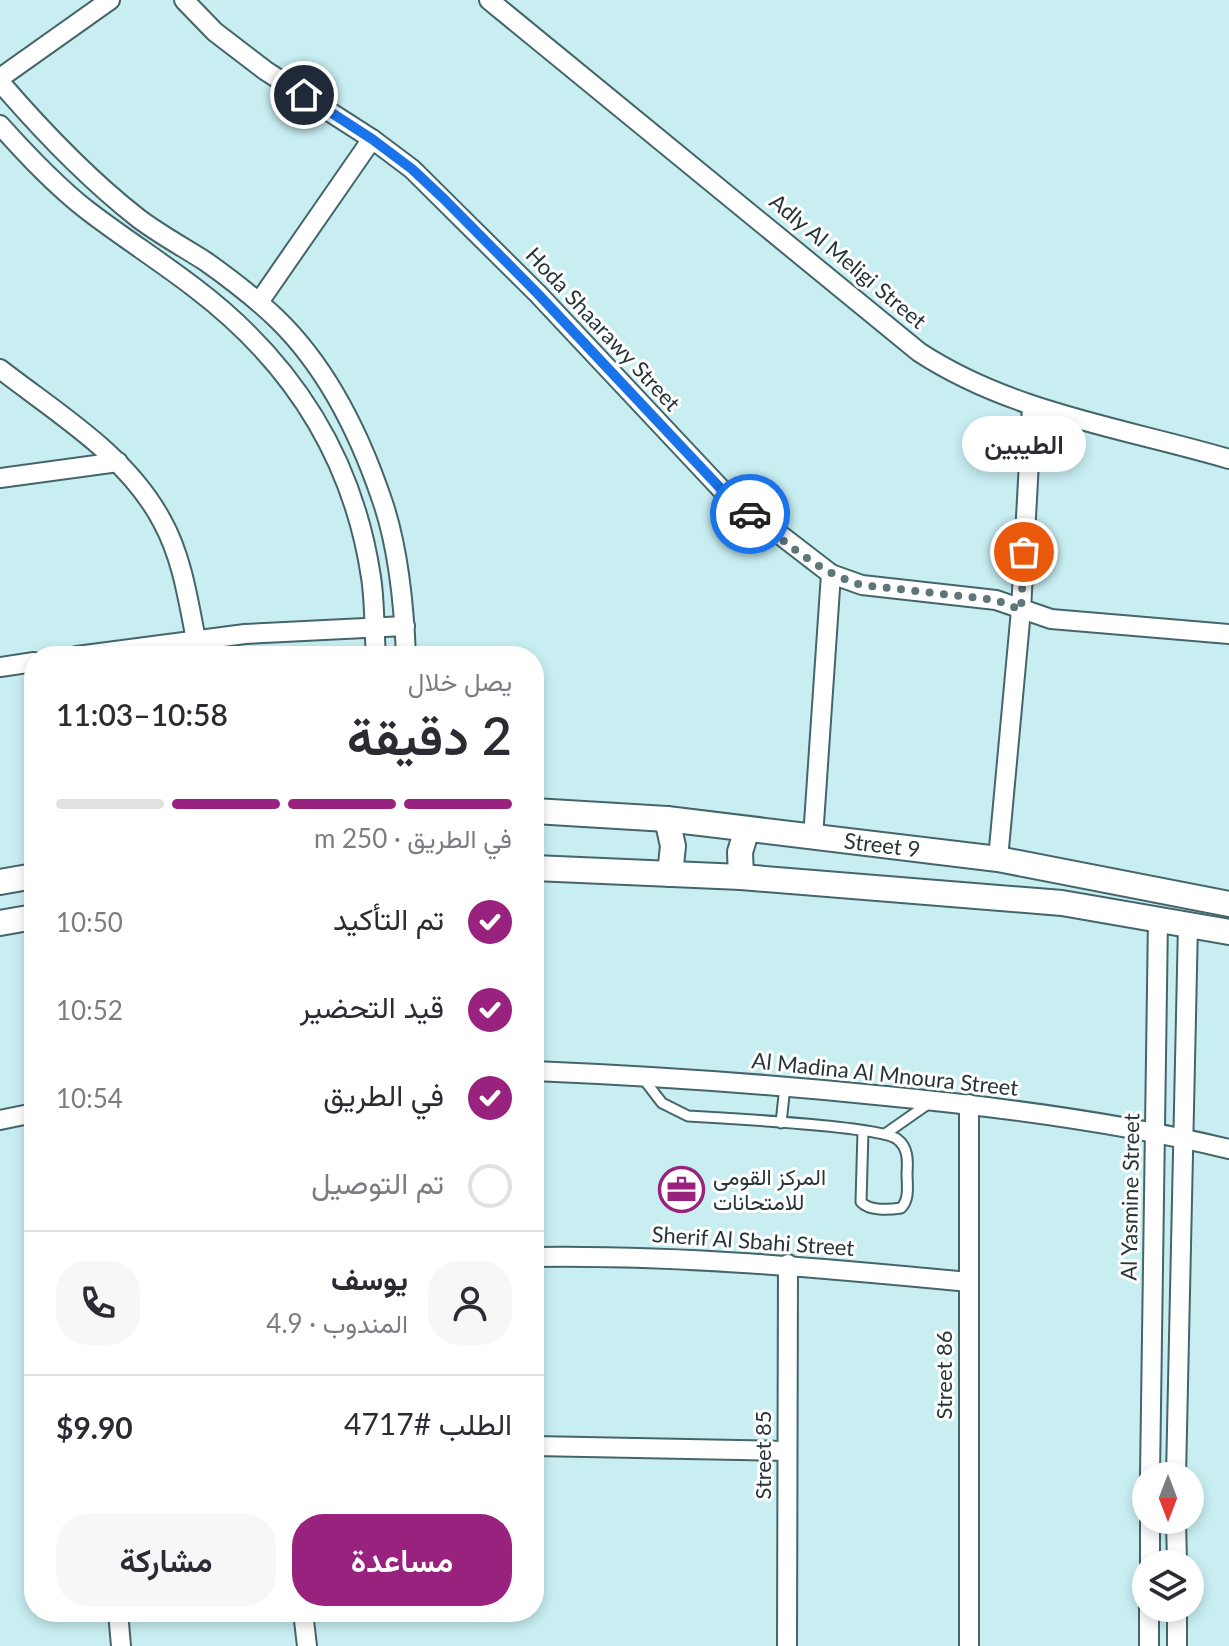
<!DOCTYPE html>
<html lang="ar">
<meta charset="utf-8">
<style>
:root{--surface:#fff;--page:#f7f7f7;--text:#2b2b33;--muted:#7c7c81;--line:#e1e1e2;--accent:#98227d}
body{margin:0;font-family:Lato,Vazirmatn,sans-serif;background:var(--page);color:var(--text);direction:rtl;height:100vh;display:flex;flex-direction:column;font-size:30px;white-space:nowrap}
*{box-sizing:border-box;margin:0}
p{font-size:26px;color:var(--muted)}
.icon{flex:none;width:44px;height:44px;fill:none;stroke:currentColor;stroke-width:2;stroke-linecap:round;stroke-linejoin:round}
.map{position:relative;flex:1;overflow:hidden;direction:ltr}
.drawer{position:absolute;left:24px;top:646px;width:520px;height:976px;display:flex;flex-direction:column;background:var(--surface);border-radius:32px;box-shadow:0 4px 12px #0003;direction:rtl}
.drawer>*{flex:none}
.needle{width:52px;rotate:180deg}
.fabs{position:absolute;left:1132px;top:1462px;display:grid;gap:16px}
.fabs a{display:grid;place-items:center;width:72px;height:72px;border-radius:50%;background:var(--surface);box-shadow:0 4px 12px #0003;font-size:40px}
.pin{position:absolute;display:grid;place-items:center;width:68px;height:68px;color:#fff;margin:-34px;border:4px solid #fff;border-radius:50%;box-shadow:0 2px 8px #0007}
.courier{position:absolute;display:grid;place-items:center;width:80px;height:80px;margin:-40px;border:6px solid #1a73e8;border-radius:50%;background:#fff;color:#222;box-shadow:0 2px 10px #0007}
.bubble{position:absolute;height:56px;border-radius:28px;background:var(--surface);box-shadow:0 4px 12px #0003;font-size:26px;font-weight:600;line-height:56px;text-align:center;direction:rtl}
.headline em{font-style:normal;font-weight:600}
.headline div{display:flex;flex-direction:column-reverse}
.headline{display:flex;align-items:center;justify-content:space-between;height:136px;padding:0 32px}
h1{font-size:52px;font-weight:600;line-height:60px}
.bar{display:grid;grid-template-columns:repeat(4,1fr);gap:12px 8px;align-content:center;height:96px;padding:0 32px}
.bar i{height:10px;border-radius:6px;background:var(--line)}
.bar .active{background:var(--accent)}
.bar p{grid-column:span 4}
.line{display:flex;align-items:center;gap:20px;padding:0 32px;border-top:2px solid var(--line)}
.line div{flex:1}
.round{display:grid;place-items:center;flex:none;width:84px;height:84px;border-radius:32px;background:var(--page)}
ol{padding:0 32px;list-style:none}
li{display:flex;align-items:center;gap:24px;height:88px}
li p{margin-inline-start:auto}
li .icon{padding:8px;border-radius:50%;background:var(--accent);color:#fff;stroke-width:4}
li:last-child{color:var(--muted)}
li i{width:44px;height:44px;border:4px solid var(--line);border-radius:50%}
.button{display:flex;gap:16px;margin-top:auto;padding:16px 32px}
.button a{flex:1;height:92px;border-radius:32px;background:var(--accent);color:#fff;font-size:32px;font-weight:600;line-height:92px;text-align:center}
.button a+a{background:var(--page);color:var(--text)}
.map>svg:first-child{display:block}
</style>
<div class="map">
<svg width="1229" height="1646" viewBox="0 0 1229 1646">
<rect width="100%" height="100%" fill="#c8eef2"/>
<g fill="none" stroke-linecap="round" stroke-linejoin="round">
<defs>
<g id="lane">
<path d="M642,1077L662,1103L688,1116C720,1118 880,1126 897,1139C908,1147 908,1160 907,1173C907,1185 910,1199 901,1208C889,1210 869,1211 861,1202L863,1131"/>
<polyline points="781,1123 785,1086"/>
<polyline points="885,1134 928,1104"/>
</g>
<g id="street">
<polyline points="184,0 215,32 266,71 372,139 412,169 538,294 723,491 831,574 862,585 996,600 1051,619 1229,634"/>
<path d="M489,0L919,352C1012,413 1124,428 1229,459"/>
<polyline points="0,78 110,0"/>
<path d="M0,82C43,132 87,178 138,218C159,234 183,247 205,261C229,278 254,297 276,318C326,366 360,435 382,500C399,549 404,605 406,656"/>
<path d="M0,125C27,155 55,185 87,210C122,237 160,261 195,288C291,361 353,457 371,577C375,603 374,630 376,656"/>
<polyline points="259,302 372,139"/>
<path d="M0,369C58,414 127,455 162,521C182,557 188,599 196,640"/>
<polyline points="0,478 118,462"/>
<polyline points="77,656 245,634 405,626"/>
<polyline points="0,667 34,662"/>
<polyline points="813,838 831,574"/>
<polyline points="998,859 1021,610 1032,406"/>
<path d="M534,1071C652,1076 769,1084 886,1096C1001,1107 1117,1122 1229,1149"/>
<polyline points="0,1120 34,1113"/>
<path d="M534,1257C680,1255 824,1268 969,1282"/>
<polyline points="534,1446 787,1451"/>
<polyline points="1150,1476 1158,918"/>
<polyline points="1176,1476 1188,924"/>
<polyline points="1176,1520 1177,1564"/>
<polyline points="1150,1564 1150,1520"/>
<polyline points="1177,1608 1177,1646"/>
<polyline points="118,1612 121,1646"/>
<polyline points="303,1612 307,1646"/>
<polyline points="787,1646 788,1264"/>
<polyline points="969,1646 969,1104"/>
<polyline points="1149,1646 1149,1608"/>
</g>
<g id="secondary">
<path id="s1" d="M534,811L667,819L998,859L1229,904"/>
<polyline points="667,819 673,846 670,874"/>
<polyline points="534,868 741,877 1062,903 1229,932"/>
<polyline points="741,877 740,852 747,829"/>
<polyline points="0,882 34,876"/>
<polyline points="0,923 34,917"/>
</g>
</defs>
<use href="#lane" stroke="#44656a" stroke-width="13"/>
<use href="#street" stroke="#44656a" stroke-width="22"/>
<use href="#secondary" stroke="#44656a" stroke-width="28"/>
<use href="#lane" stroke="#fff" stroke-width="9"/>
<use href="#street" stroke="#fff" stroke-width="18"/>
<use href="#secondary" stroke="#fff" stroke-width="24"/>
</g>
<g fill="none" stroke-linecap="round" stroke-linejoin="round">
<path stroke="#5f7678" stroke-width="8" stroke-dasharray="0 14.4" d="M750,514C785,541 818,573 862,585L996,600L1021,610L1024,552"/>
<polyline stroke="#1a73e8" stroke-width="10" points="304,95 372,139 412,169 444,199 538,294 723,491 750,514"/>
</g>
<defs>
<symbol id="office-ring" viewBox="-11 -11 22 22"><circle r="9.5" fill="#fff" stroke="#98227d" stroke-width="1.5"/><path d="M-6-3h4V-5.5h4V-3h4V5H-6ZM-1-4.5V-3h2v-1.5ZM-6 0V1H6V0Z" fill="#98227d"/></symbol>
</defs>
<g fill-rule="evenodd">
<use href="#office-ring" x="656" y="1164" width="51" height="51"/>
</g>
<g text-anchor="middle" stroke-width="6" stroke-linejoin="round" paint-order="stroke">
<g font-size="22" fill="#263537" stroke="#fff">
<text transform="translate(848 261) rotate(40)" y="8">Adly Al Meligi Street</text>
<text transform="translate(603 329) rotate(47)" y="8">Hoda Shaarawy Street</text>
<text dy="8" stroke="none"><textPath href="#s1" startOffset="350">Street 9</textPath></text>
<text transform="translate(885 1074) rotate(6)" y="8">Al Madina Al Mnoura Street</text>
<text transform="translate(1130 1197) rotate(-89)" y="8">Al Yasmine Street</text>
<text transform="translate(753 1241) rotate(4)" y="8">Sherif Al Sbahi Street</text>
<text transform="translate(944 1375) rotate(-90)" y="8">Street 86</text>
<text transform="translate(763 1455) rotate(-90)" y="8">Street 85</text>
</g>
<g font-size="22" fill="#263537" stroke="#fff" text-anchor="start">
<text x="713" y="1185">المركز القومى<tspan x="713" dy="25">للامتحانات</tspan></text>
</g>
</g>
</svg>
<div class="fabs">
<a><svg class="needle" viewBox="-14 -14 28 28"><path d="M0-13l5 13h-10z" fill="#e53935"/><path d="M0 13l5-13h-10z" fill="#7c7c81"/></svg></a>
<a><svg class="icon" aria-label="layers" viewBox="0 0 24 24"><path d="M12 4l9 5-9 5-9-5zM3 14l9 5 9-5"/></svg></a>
</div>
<div class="pin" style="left:1024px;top:552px;background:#ea580c"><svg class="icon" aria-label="bag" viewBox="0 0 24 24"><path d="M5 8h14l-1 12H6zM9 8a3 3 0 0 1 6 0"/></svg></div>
<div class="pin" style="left:304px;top:95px;background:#1f2937"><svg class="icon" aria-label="home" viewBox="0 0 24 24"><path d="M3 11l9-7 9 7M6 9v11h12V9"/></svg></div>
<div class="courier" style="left:750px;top:514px"><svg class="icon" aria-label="car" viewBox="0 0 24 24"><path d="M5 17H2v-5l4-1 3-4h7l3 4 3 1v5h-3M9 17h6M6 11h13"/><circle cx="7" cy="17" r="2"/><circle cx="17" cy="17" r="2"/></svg></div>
<div class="bubble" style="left:962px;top:416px;width:124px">الطيبين</div>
<section class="drawer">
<div class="headline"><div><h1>2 دقيقة</h1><p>يصل خلال</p></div><em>10:58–11:03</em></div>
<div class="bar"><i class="active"></i><i class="active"></i><i class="active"></i><i></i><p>في الطريق · 250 m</p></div>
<ol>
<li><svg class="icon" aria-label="check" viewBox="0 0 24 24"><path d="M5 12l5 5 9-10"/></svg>تم التأكيد<p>10:50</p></li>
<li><svg class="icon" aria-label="check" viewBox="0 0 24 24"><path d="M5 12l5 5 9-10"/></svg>قيد التحضير<p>10:52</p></li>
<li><svg class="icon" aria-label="check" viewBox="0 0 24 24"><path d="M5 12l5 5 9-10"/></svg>في الطريق<p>10:54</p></li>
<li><i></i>تم التوصيل</li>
</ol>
<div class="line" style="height:144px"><a class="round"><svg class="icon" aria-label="person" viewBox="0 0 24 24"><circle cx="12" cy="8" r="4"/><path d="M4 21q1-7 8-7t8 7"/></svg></a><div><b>يوسف</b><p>المندوب · 4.9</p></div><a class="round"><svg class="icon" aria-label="phone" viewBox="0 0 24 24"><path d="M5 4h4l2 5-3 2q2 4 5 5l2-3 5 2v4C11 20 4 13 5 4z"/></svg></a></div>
<div class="line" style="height:104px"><div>الطلب #4717</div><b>$9.90</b></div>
<div class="button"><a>مساعدة</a><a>مشاركة</a></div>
</section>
</div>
